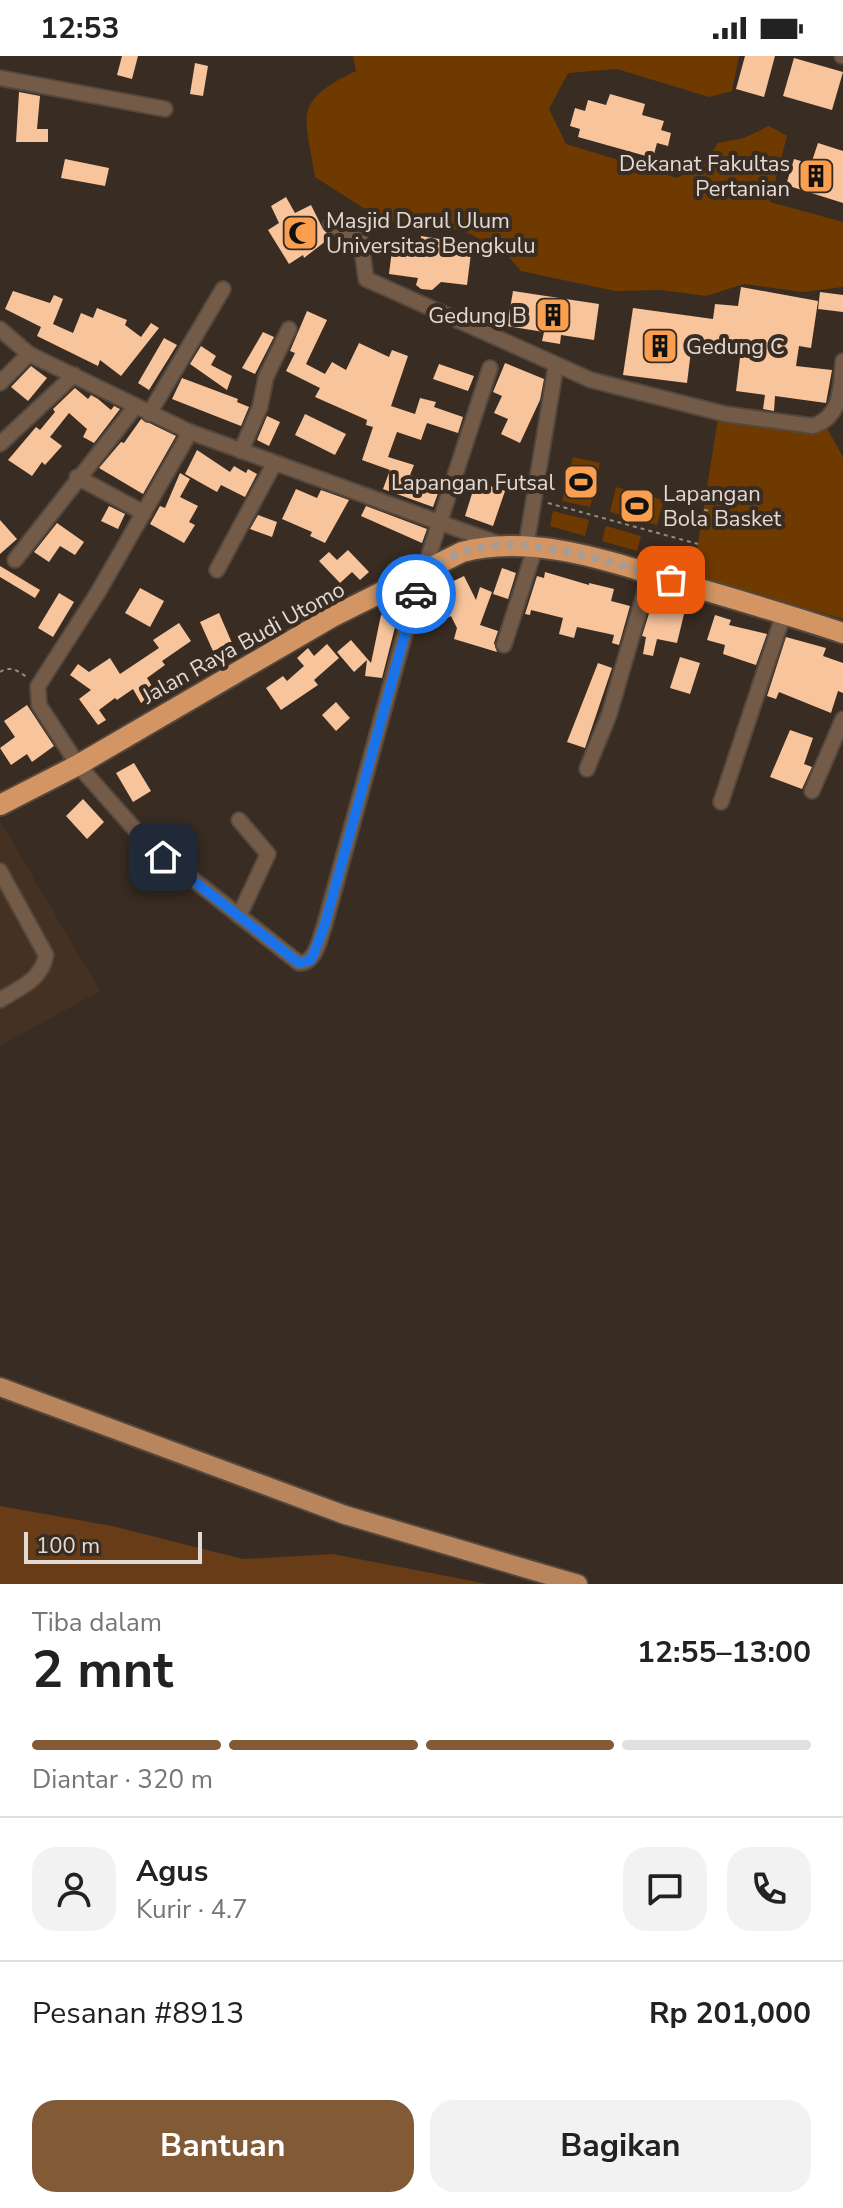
<!DOCTYPE html>
<html lang="id">
<meta charset="utf-8">
<style>
:root{--surface:#fff;--page:#f2f2f2;--text:#222;--muted:#767676;--line:#e0e0e0;--accent:#835a36}
body{margin:0;font-family:"Nunito Sans",sans-serif;background:var(--page);color:var(--text);height:100vh;display:flex;flex-direction:column;font-size:30px;white-space:nowrap}
*{box-sizing:border-box;margin:0}
p{font-size:26px;color:var(--muted)}
.icon{flex:none;width:44px;height:44px;fill:none;stroke:currentColor;stroke-width:2;stroke-linecap:round;stroke-linejoin:round}
.map{position:relative;height:1528px;overflow:hidden}
.details{display:flex;flex-direction:column;background:var(--surface);flex:1}
.details>*{flex:none}
.scale{position:absolute;left:24px;bottom:20px;width:178px;box-sizing:border-box;padding-left:8px;border:4px solid #e2dad3;border-top:0;font-size:22px;line-height:28px;white-space:nowrap;color:#e2dad3;-webkit-text-stroke:6px #392c22;paint-order:stroke}
.pin{position:absolute;display:grid;place-items:center;width:68px;height:68px;color:#fff;margin:-34px;border-radius:16px;box-shadow:0 4px 12px #0006}
.courier{position:absolute;display:grid;place-items:center;width:80px;height:80px;margin:-40px;border:6px solid #1a73e8;border-radius:50%;background:#fff;color:#222;box-shadow:0 2px 10px #0007}
.headline em{font-style:normal;font-weight:700}
.headline div{display:flex;flex-direction:column-reverse}
.headline{display:flex;align-items:center;justify-content:space-between;height:136px;padding:0 32px}
h1{font-size:52px;font-weight:700;line-height:60px}
.bar{display:grid;grid-template-columns:repeat(4,1fr);gap:12px 8px;align-content:center;height:96px;padding:0 32px}
.bar i{height:10px;border-radius:6px;background:var(--line)}
.bar .current{background:var(--accent)}
.bar p{grid-column:span 4}
.line{display:flex;align-items:center;gap:20px;padding:0 32px;border-top:2px solid var(--line)}
.line div{flex:1}
.round{display:grid;place-items:center;flex:none;width:84px;height:84px;border-radius:24px;background:var(--page)}
.primary-button{display:flex;gap:16px;margin-top:auto;padding:16px 32px}
.primary-button a{flex:1;height:92px;border-radius:24px;background:var(--accent);color:#fff;font-size:32px;font-weight:700;line-height:92px;text-align:center}
.primary-button a+a{background:var(--page);color:var(--text)}
.status{display:flex;justify-content:space-between;align-items:center;height:56px;padding:0 40px;background:var(--surface);direction:ltr}
.status svg{height:22px;fill:currentColor}
.map>svg:first-child{display:block}
</style>
<div class="status"><b>12:53</b><svg viewBox="0 0 49 12"><path d="M0 12V9h3v3zM5 12V6h3v6zM10 12V3h3v9zM15 12V0h3v12zM26 1h20v11H26zM47 4h2v5h-2z"/></svg></div>
<div class="map">
<svg width="843" height="1528" viewBox="0 0 843 1528">
<rect width="100%" height="100%" fill="#392c22"/>
<polygon fill="#443122" points="0,765 100,935 0,990"/>
<g fill="#6f3a00">
<path d="M353,0H739L732,35L709,41L617,13L568,17L549,53L566,88L677,122L707,105L718,87L744,82L769,70L787,80L770,146L843,166V231L803,236L744,228L706,240L661,234L615,235L521,215L503,195L464,175L421,167L384,165L315,121C306,61 290,46 356,15Z"/>
<polygon points="719,356 824,367 843,401 843,563 693,519"/>
<polygon points="573,401 600,407 590,451 562,445"/>
<polygon points="616,431 664,444 657,469 610,456"/>
<polygon points="553,455 589,464 585,480 550,470"/>
<polygon points="606,470 641,480 637,495 602,485"/>
</g>
<polygon fill="#673c16" points="0,1450 112,1470 243,1503 333,1498 488,1528 0,1528"/>
<g fill="#f8c49c">
<polygon points="122,0 138,0 132,23 117,19"/>
<polygon points="745,0 775,0 764,41 736,33"/>
<polygon points="794,2 843,16 832,54 783,40"/>
<polygon points="195,7 208,10 203,40 190,38"/>
<polygon points="19,36 40,40 37,73 48,73 48,86 16,86"/>
<polygon points="610,38 645,48 642,59 664,65 661,74 671,77 668,90 657,87 653,102 578,81 580,73 570,70 575,52 585,55 588,44 606,49"/>
<polygon points="818,87 843,95 843,147 786,129 794,103 811,108"/>
<polygon points="65,103 109,112 105,130 61,122"/>
<polygon points="286,141 295,157 311,149 323,173 331,181 304,202 303,199 289,208 268,174 279,167 271,150"/>
<polygon points="421,180 445,184 444,193 471,197 467,229 441,226 432,234 421,233 416,229 418,222 389,218 393,186 420,190"/>
<polygon points="741,231 818,245 811,292 799,290 796,310 832,314 826,347 775,340 774,355 763,353 765,339 736,335 740,302 729,299 691,295 687,327 623,319 633,252 713,263 715,248 738,250"/>
<polygon points="13,235 50,247 54,239 63,243 53,268 73,277 81,257 93,262 97,252 127,264 125,269 141,281 151,267 159,272 121,320 100,304 98,310 37,280 41,271 5,253"/>
<polygon points="513,235 599,248 594,284 561,279 560,288 542,285 544,276 507,270"/>
<polygon points="820,236 843,239 843,256 818,253"/>
<polygon points="307,255 327,264 306,308 325,318 332,306 346,314 359,287 389,301 392,294 408,300 391,350 415,358 420,342 436,346 434,351 463,361 458,377 427,367 421,384 397,376 388,401 414,409 410,419 441,429 433,451 383,433 390,414 362,404 373,371 366,369 367,364 315,341 320,332 286,315 295,297 290,295"/>
<polygon points="263,276 274,281 255,318 242,312"/>
<polygon points="164,282 177,289 149,334 138,327"/>
<polygon points="201,290 216,300 211,309 232,320 227,334 190,308"/>
<polygon points="505,307 544,323 540,344 520,387 501,378 508,363 494,357 502,340 493,336"/>
<polygon points="439,308 474,320 468,335 433,323"/>
<polygon points="31,310 47,322 28,345 11,331"/>
<polygon points="182,322 238,343 237,346 249,351 241,370 172,343"/>
<polygon points="75,332 88,343 91,339 98,343 111,354 114,350 120,353 94,387 83,381 87,373 69,357 50,381 62,390 45,409 42,406 32,420 8,404 36,371 40,374 55,356 53,353"/>
<polygon points="305,358 346,378 335,399 295,379"/>
<polygon points="267,360 280,366 269,390 257,384"/>
<polygon points="141,363 176,380 143,438 99,412 121,386 124,387"/>
<polygon points="197,394 230,416 234,410 246,417 248,413 257,418 245,441 221,429 217,436 185,418"/>
<polygon points="180,417 190,423 180,441 198,450 189,466 195,469 184,487 150,468 160,450 165,452"/>
<polygon points="476,425 505,435 493,470 465,460"/>
<polygon points="296,433 317,442 321,434 349,444 325,487 310,480 312,476 282,463"/>
<polygon points="109,450 125,458 118,473 101,465"/>
<polygon points="366,450 427,473 422,487 361,460"/>
<polygon points="258,459 277,466 272,481 250,473"/>
<polygon points="0,464 17,483 0,498"/>
<polygon points="57,467 84,486 75,499 60,490 49,506 34,496"/>
<polygon points="348,494 369,516 360,524 352,516 340,527 319,505 329,496 337,504"/>
<polygon points="0,510 40,534 35,542 0,521"/>
<polygon points="502,512 516,517 508,543 493,538"/>
<polygon points="545,516 589,529 589,527 614,533 611,545 630,550 619,589 612,587 614,579 577,571 574,582 559,578 563,562 531,554 530,559 525,558 537,520 544,522"/>
<polygon points="464,520 476,544 480,531 492,536 480,569 498,575 494,587 497,596 454,583 457,572 451,560 426,573 420,561 425,545 441,536 439,532"/>
<polygon points="140,532 164,545 150,571 125,557"/>
<polygon points="59,537 74,546 53,581 38,572"/>
<polygon points="403,540 382,622 365,620 367,604 354,616 337,596 351,584 371,607 381,559 396,560 399,542"/>
<polygon points="667,550 685,554 677,587 657,583 653,600 643,598 646,581 642,580 651,551 666,555"/>
<polygon points="219,557 232,587 213,595 200,566"/>
<polygon points="715,559 731,564 729,569 767,578 756,609 723,598 725,589 707,584"/>
<polygon points="179,567 191,585 162,605 165,609 147,622 156,637 141,647 133,633 117,644 115,642 99,654 106,664 98,669 79,643 91,634 70,619 78,608 89,616 110,602 120,618 159,592 153,584"/>
<polygon points="786,581 826,592 823,600 843,607 843,637 838,635 831,657 779,636 776,643 767,640"/>
<polygon points="327,588 339,602 314,624 318,629 281,654 266,632 283,620 287,625 304,610 297,602 308,592 314,600"/>
<polygon points="680,601 700,607 690,638 670,632"/>
<polygon points="598,607 612,612 585,692 567,686"/>
<polygon points="336,646 350,662 336,675 322,659"/>
<polygon points="27,649 54,690 32,706 27,698 11,709 0,692 15,681 4,665"/>
<polygon points="790,674 813,682 804,708 812,711 802,733 770,721"/>
<polygon points="134,707 151,735 133,746 116,717"/>
<polygon points="83,743 104,766 87,783 66,760"/>
</g>
<g fill="none" stroke-linecap="round" stroke-linejoin="round">
<defs>
<g id="minor">
<polyline points="842,0 843,0"/>
<polyline points="0,22 165,53"/>
<path d="M331,168L361,186L366,223L591,324L725,358L813,370C842,361 841,330 843,305"/>
<polyline points="0,273 29,298 190,376 502,489"/>
<polyline points="0,327 29,298"/>
<polyline points="149,358 223,233"/>
<path d="M190,376L97,538L38,630L39,649L78,709L147,787L299,907C316,907 319,884 324,871L413,548L490,312"/>
<polyline points="0,388 74,319"/>
<polyline points="241,395 260,351 266,321 289,273"/>
<polyline points="77,421 144,457"/>
<polyline points="526,491 556,309"/>
<polyline points="15,504 135,351"/>
<polyline points="217,514 274,408"/>
<polyline points="504,589 535,492"/>
<polyline points="587,713 609,659 650,518"/>
<polyline points="812,735 843,663"/>
<polyline points="721,746 784,557"/>
<path d="M0,815L46,899C42,924 19,932 0,944"/>
<polyline points="239,860 268,798 239,764"/>
</g>
<polyline id="major" points="0,1331 345,1459 578,1528"/>
<path id="highway" d="M0,749L78,709L332,561L462,496C535,477 614,507 684,528C737,544 790,559 843,577"/>
</defs>
<use href="#minor" stroke="#54483e" stroke-width="18"/>
<use href="#major" stroke="#54483e" stroke-width="22"/>
<use href="#highway" stroke="#54483e" stroke-width="24"/>
<g stroke="#958b82" stroke-width="2" stroke-dasharray="4 4" stroke-linecap="butt">
<polyline points="548,447 698,488"/>
<polyline points="704,454 732,457"/>
<path d="M0,616C11,609 18,615 28,622"/>
</g>
<use href="#minor" stroke="#745b47" stroke-width="14"/>
<use href="#major" stroke="#b8855c" stroke-width="18"/>
<use href="#highway" stroke="#d29563" stroke-width="20"/>
</g>
<g fill="none" stroke-linecap="round" stroke-linejoin="round">
<path stroke="#a79d95" stroke-width="8" stroke-dasharray="0 14.4" d="M416,538L424,516C442,506 460,495 481,491C534,480 619,509 671,524"/>
<polyline stroke="#1a73e8" stroke-width="10" points="163,801 299,907 311,904 324,871 416,538"/>
</g>
<defs>
<symbol id="building-square" viewBox="-11 -11 22 22"><rect x="-9" y="-9" width="18" height="18" rx="4" fill="#fa9f4f" stroke="#392c22"/><path d="M-4-6H4V6H1V3H-1V6H-4ZM-2.5-4.3h1.7v1.8h-1.7ZM.8-4.3h1.7v1.8H.8ZM-2.5-1h1.7V.8h-1.7ZM.8-1h1.7V.8H.8Z" fill="#111"/></symbol>
<symbol id="mosque-square" viewBox="-11 -11 22 22"><rect x="-9" y="-9" width="18" height="18" rx="4" fill="#fa9f4f" stroke="#392c22"/><path d="M3.5-4.9A6 6 0 1 0 3.5 4.9A5 5 0 1 1 3.5-4.9Z" fill="#111"/></symbol>
<symbol id="stadium-square" viewBox="-11 -11 22 22"><rect x="-9" y="-9" width="18" height="18" rx="4" fill="#fa9f4f" stroke="#392c22"/><path d="M0-5a6.5 5 0 1 0 0 10a6.5 5 0 1 0 0-10ZM-3.5-1.8h7v3.6h-7Z" fill="#111"/></symbol>
</defs>
<g fill-rule="evenodd">
<use href="#building-square" x="796" y="100" width="40" height="40"/>
<use href="#mosque-square" x="280" y="157" width="40" height="40"/>
<use href="#building-square" x="533" y="239" width="40" height="40"/>
<use href="#building-square" x="640" y="270" width="40" height="40"/>
<use href="#stadium-square" x="561" y="406" width="40" height="40"/>
<use href="#stadium-square" x="617" y="430" width="40" height="40"/>
</g>
<g text-anchor="middle" stroke-width="8" stroke-linejoin="round" paint-order="stroke">
<g font-size="22" fill="#e2dad3" stroke="#392c22" text-anchor="end">
<text x="790" y="115">Dekanat Fakultas<tspan x="790" dy="25">Pertanian</tspan></text>
<text x="326" y="172" text-anchor="start">Masjid Darul Ulum<tspan x="326" dy="25">Universitas Bengkulu</tspan></text>
<text x="527" y="267">Gedung B</text>
<text x="686" y="298" text-anchor="start">Gedung C</text>
<text x="555" y="434">Lapangan Futsal</text>
<text x="663" y="445" text-anchor="start">Lapangan<tspan x="663" dy="25">Bola Basket</tspan></text>
</g>
<g font-size="22" fill="#e2dad3" stroke="#392c22">
<text transform="translate(243 586) rotate(-29)" y="8">Jalan Raya Budi Utomo</text>
</g>
</g>
</svg>
<div class="scale">100 m</div>
<div class="pin" style="left:671px;top:524px;background:#ea580c"><svg class="icon" aria-label="bag" viewBox="0 0 24 24"><path d="M5 8h14l-1 12H6zM9 8a3 3 0 0 1 6 0"/></svg></div>
<div class="pin" style="left:163px;top:801px;background:#1f2937"><svg class="icon" aria-label="home" viewBox="0 0 24 24"><path d="M3 11l9-7 9 7M6 9v11h12V9"/></svg></div>
<div class="courier" style="left:416px;top:538px"><svg class="icon" aria-label="car" viewBox="0 0 24 24"><path d="M5 17H2v-5l4-1 3-4h7l3 4 3 1v5h-3M9 17h6M6 11h13"/><circle cx="7" cy="17" r="2"/><circle cx="17" cy="17" r="2"/></svg></div>
</div>
<section class="details">
<div class="headline"><div><h1>2 mnt</h1><p>Tiba dalam</p></div><em>12:55–13:00</em></div>
<div class="bar"><i class="current"></i><i class="current"></i><i class="current"></i><i></i><p>Diantar · 320 m</p></div>
<div class="line" style="height:144px"><a class="round"><svg class="icon" aria-label="person" viewBox="0 0 24 24"><circle cx="12" cy="8" r="4"/><path d="M4 21q1-7 8-7t8 7"/></svg></a><div><b>Agus</b><p>Kurir · 4.7</p></div><a class="round"><svg class="icon" aria-label="chat" viewBox="0 0 24 24"><path d="M4 5h16v11H9l-5 4z"/></svg></a><a class="round"><svg class="icon" aria-label="phone" viewBox="0 0 24 24"><path d="M5 4h4l2 5-3 2q2 4 5 5l2-3 5 2v4C11 20 4 13 5 4z"/></svg></a></div>
<div class="line" style="height:104px"><div>Pesanan #8913</div><b>Rp 201,000</b></div>
<div class="primary-button"><a>Bantuan</a><a>Bagikan</a></div>
</section>
